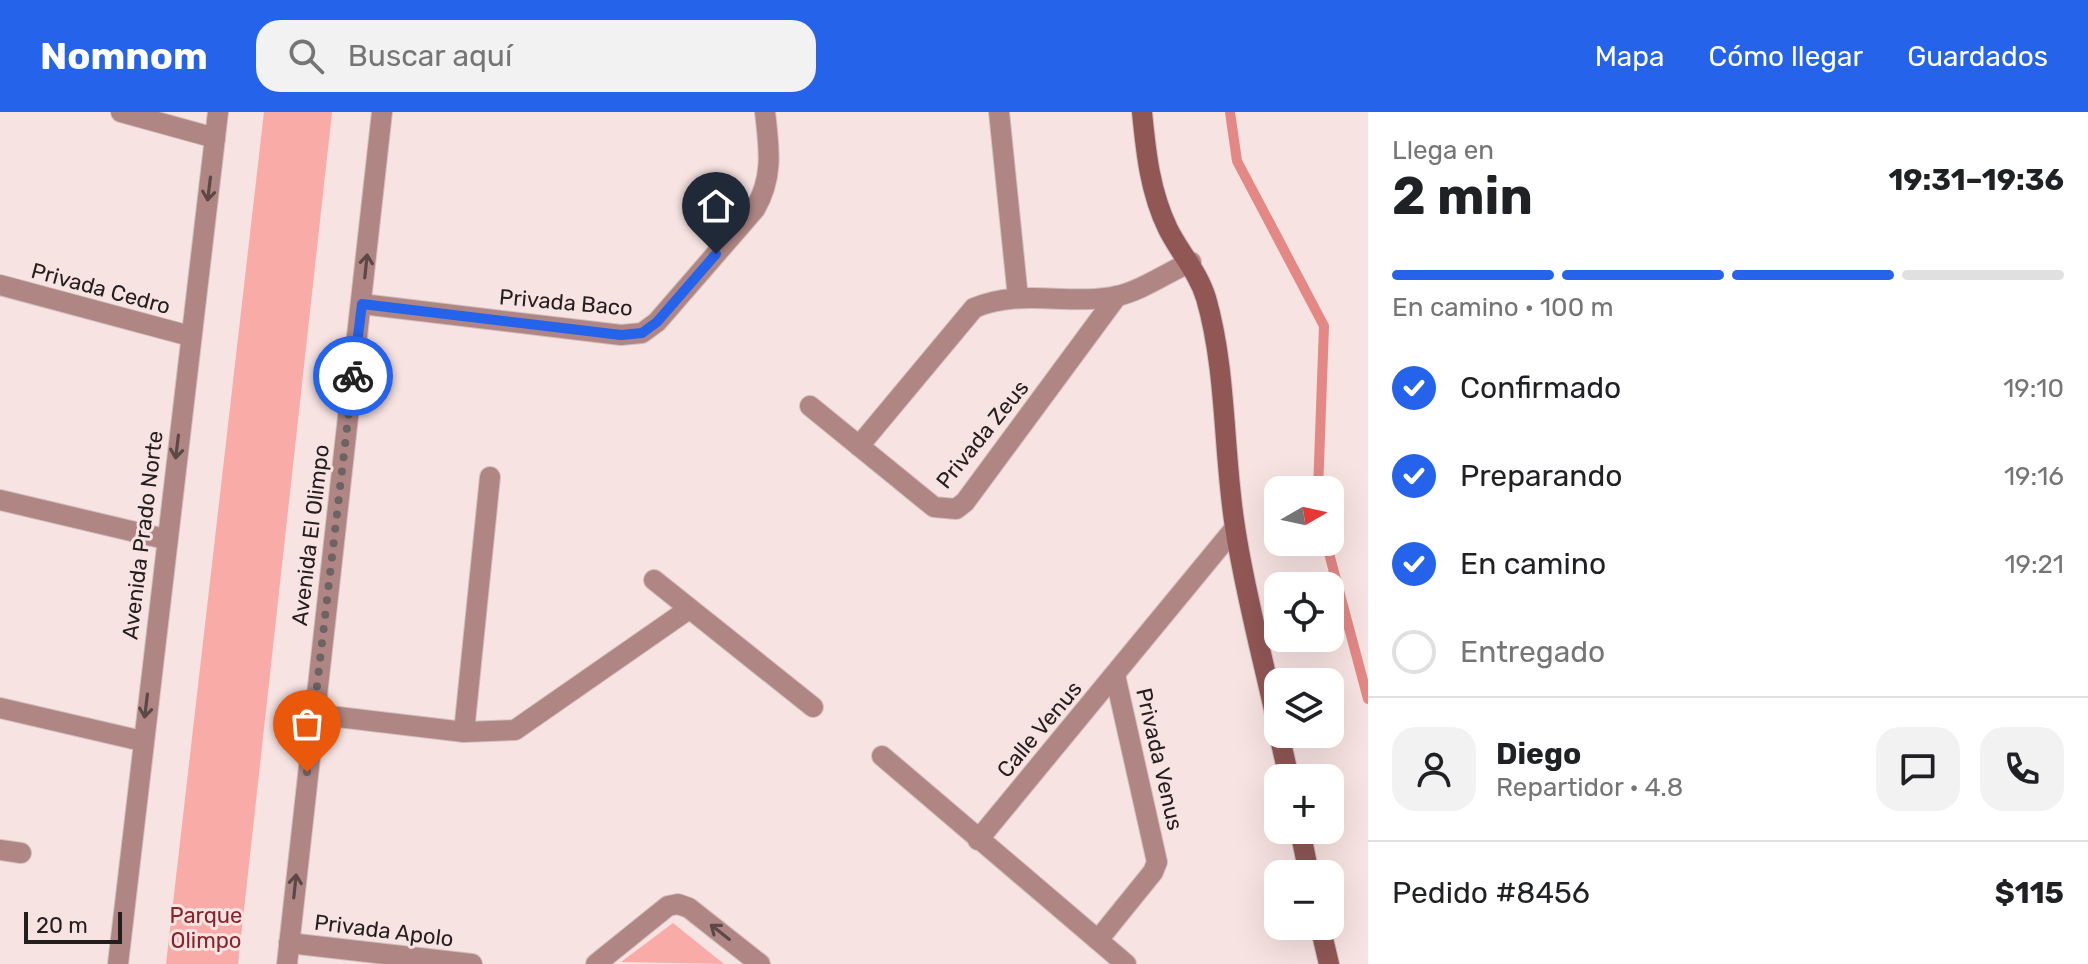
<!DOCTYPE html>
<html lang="es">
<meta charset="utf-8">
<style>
:root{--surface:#fff;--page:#f2f2f2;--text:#202124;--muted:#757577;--line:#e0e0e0;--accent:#2563eb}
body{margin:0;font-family:Rubik,sans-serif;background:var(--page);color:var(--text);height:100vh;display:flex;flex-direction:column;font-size:30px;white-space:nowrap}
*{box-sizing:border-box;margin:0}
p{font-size:26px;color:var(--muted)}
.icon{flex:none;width:44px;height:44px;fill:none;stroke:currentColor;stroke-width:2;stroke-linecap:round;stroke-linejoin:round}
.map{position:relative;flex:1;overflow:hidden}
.panel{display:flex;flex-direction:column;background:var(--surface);width:720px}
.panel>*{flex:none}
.needle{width:52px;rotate:81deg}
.controls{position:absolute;left:1264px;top:364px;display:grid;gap:16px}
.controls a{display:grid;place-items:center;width:80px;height:80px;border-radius:16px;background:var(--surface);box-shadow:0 8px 32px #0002;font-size:40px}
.scale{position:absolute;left:24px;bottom:20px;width:98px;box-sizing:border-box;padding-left:8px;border:4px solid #251e1e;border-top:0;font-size:22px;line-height:28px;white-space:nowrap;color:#251e1e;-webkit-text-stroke:6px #f7e3e2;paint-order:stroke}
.pin{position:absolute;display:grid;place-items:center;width:68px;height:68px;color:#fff;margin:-82px -34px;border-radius:50% 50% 50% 0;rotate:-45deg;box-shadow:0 0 8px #0007}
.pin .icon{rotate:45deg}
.courier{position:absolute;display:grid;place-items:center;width:80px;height:80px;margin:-40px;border:6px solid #2563eb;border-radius:50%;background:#fff;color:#222;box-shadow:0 2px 10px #0007}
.summary em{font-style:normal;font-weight:700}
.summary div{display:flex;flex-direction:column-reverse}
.summary{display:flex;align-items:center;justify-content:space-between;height:136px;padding:0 24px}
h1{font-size:52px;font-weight:700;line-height:60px}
.bar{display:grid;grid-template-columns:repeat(4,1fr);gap:12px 8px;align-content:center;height:96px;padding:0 24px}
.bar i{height:10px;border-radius:6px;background:var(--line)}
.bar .selected{background:var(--accent)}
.bar p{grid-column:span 4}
.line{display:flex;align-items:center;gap:20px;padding:0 24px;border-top:2px solid var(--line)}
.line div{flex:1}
.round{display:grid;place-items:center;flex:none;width:84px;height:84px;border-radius:24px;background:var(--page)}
ol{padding:0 24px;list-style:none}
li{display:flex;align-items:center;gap:24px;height:88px}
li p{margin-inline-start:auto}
li .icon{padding:8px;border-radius:50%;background:var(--accent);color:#fff;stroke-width:4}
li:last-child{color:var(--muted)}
li i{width:44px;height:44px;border:4px solid var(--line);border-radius:50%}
header{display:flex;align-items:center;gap:48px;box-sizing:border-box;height:112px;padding:0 40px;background:var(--accent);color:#fff}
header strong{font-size:38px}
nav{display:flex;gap:44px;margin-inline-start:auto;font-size:28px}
.search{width:560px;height:72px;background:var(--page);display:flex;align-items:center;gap:20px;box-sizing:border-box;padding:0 28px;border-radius:24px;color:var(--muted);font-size:30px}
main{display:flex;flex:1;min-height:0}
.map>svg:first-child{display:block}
</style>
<header>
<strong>Nomnom</strong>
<div class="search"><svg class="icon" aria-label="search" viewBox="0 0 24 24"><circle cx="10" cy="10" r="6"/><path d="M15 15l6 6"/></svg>Buscar aquí</div>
<nav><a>Mapa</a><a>Cómo llegar</a><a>Guardados</a></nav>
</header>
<main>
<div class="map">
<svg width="1368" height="852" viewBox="0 0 1368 852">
<rect width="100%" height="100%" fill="#f7e3e2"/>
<g fill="#f9aba7">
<polygon points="264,0 332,0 238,852 166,852"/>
<polygon points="673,811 724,852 621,850"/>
</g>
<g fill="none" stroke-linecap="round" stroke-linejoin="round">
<g stroke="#e38885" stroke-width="10">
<polyline points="1230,0 1237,49 1324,214 1318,378"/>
<polyline points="1326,430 1368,587"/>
</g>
<defs>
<g id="minor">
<polyline points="121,0 215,26"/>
<polyline points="999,0 1018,186"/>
<polyline points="0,173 190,224"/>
<path d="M362,192L621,223L642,221L657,210L755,97C774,64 769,36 765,0"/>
<polyline points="810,294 934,395 956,397 965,390 1117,184"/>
<path d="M859,334L974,196C1020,176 1070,194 1117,184C1141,179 1168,160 1191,150"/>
<polyline points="0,388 165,427"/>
<polyline points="654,468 813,595"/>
<polyline points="0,596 142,629"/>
<polyline points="313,602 464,620 515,618 689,497"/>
<polyline points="464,620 490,365"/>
<polyline points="882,644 1126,852"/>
<polyline points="978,728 1235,416"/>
<polyline points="0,738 21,741"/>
<polyline points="1098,828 1153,760 1157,750 1115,563"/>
<polyline points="289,831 472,852"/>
<polyline points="118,852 218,0"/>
<polyline points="287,852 382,0"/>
<polyline points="596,852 668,794 678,792 689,796 760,852"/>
</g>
<g id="secondary">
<path d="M1142,0C1146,41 1150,80 1168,117C1180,141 1198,160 1206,186C1227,259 1223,340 1235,415C1245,482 1264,550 1278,616"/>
<polyline points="1279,622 1289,666"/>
<polyline points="1300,718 1309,762"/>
<polyline points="1320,814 1329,852"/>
</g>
</defs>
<use href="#minor" stroke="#d1c0bf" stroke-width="22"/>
<use href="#secondary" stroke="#d1c0bf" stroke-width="22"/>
<use href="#minor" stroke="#af8684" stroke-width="20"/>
<use href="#secondary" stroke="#905755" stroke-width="20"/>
</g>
<defs><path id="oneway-shaft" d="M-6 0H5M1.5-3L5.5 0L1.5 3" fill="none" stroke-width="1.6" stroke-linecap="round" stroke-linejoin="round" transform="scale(2)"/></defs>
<g stroke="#5c4847">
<use href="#oneway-shaft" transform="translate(209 77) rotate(97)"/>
<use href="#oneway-shaft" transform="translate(366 154) rotate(-84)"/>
<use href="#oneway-shaft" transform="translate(177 335) rotate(97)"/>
<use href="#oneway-shaft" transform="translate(146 594) rotate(97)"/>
<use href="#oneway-shaft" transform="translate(295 774) rotate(-84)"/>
<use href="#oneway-shaft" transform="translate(720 820) rotate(-142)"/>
</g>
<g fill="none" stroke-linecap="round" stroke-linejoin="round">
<polyline stroke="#6e6363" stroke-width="8" stroke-dasharray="0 14.4" points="307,660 353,264"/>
<polyline stroke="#2563eb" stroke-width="10" points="353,264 362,192 621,223 642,221 657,210 716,142"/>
</g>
<g text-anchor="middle" stroke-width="6" stroke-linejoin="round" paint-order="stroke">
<g font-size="22" fill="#251e1e" stroke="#f7e3e2">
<text transform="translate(101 176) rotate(15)" y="8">Privada Cedro</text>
<text transform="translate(566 190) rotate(5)" y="8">Privada Baco</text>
<text transform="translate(982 322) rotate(-51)" y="8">Privada Zeus</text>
<text transform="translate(142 423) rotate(-83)" y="8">Avenida Prado Norte</text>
<text transform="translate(310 423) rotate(-83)" y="8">Avenida El Olimpo</text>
<text transform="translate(1039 617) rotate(-50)" y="8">Calle Venus</text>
<text transform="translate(1160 647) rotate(77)" y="8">Privada Venus</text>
<text transform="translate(384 818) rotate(7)" y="8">Privada Apolo</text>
</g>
<g font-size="22" fill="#8c2129" stroke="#f7e3e2">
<text x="206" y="811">Parque<tspan x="206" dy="25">Olimpo</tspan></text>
</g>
</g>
</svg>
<div class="controls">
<a><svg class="needle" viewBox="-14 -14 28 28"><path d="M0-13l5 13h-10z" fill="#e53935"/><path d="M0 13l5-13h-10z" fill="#757577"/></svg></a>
<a><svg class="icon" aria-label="locate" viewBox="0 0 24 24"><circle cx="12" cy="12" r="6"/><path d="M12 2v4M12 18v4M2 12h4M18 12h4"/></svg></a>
<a><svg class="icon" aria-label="layers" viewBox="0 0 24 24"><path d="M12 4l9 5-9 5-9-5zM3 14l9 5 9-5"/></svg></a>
<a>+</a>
<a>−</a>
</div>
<div class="scale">20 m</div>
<div class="pin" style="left:307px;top:660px;background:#ea580c"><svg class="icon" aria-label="bag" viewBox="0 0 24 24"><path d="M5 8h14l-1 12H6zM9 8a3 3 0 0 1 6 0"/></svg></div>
<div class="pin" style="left:716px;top:142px;background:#1f2937"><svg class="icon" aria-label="home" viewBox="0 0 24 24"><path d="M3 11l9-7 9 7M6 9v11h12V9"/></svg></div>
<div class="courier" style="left:353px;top:264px"><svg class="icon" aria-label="bike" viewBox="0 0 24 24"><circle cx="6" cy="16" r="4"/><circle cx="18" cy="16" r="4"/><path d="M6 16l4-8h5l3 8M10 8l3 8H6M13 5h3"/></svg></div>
</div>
<section class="panel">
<div class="summary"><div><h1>2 min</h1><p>Llega en</p></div><em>19:31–19:36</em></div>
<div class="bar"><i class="selected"></i><i class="selected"></i><i class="selected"></i><i></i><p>En camino · 100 m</p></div>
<ol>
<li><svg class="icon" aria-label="check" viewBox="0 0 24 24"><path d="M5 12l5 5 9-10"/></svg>Confirmado<p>19:10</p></li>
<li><svg class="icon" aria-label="check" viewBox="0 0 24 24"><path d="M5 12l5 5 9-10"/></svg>Preparando<p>19:16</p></li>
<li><svg class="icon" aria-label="check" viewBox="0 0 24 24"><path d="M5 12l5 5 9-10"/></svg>En camino<p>19:21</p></li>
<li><i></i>Entregado</li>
</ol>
<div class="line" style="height:144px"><a class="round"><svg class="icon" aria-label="person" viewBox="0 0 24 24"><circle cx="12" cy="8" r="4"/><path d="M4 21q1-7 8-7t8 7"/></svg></a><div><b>Diego</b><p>Repartidor · 4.8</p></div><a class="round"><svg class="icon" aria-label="chat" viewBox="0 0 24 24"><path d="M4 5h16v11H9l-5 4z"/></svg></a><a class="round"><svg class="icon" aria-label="phone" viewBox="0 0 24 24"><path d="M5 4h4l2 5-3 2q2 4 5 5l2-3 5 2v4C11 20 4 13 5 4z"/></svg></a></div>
<div class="line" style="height:104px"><div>Pedido #8456</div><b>$115</b></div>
</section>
</main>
